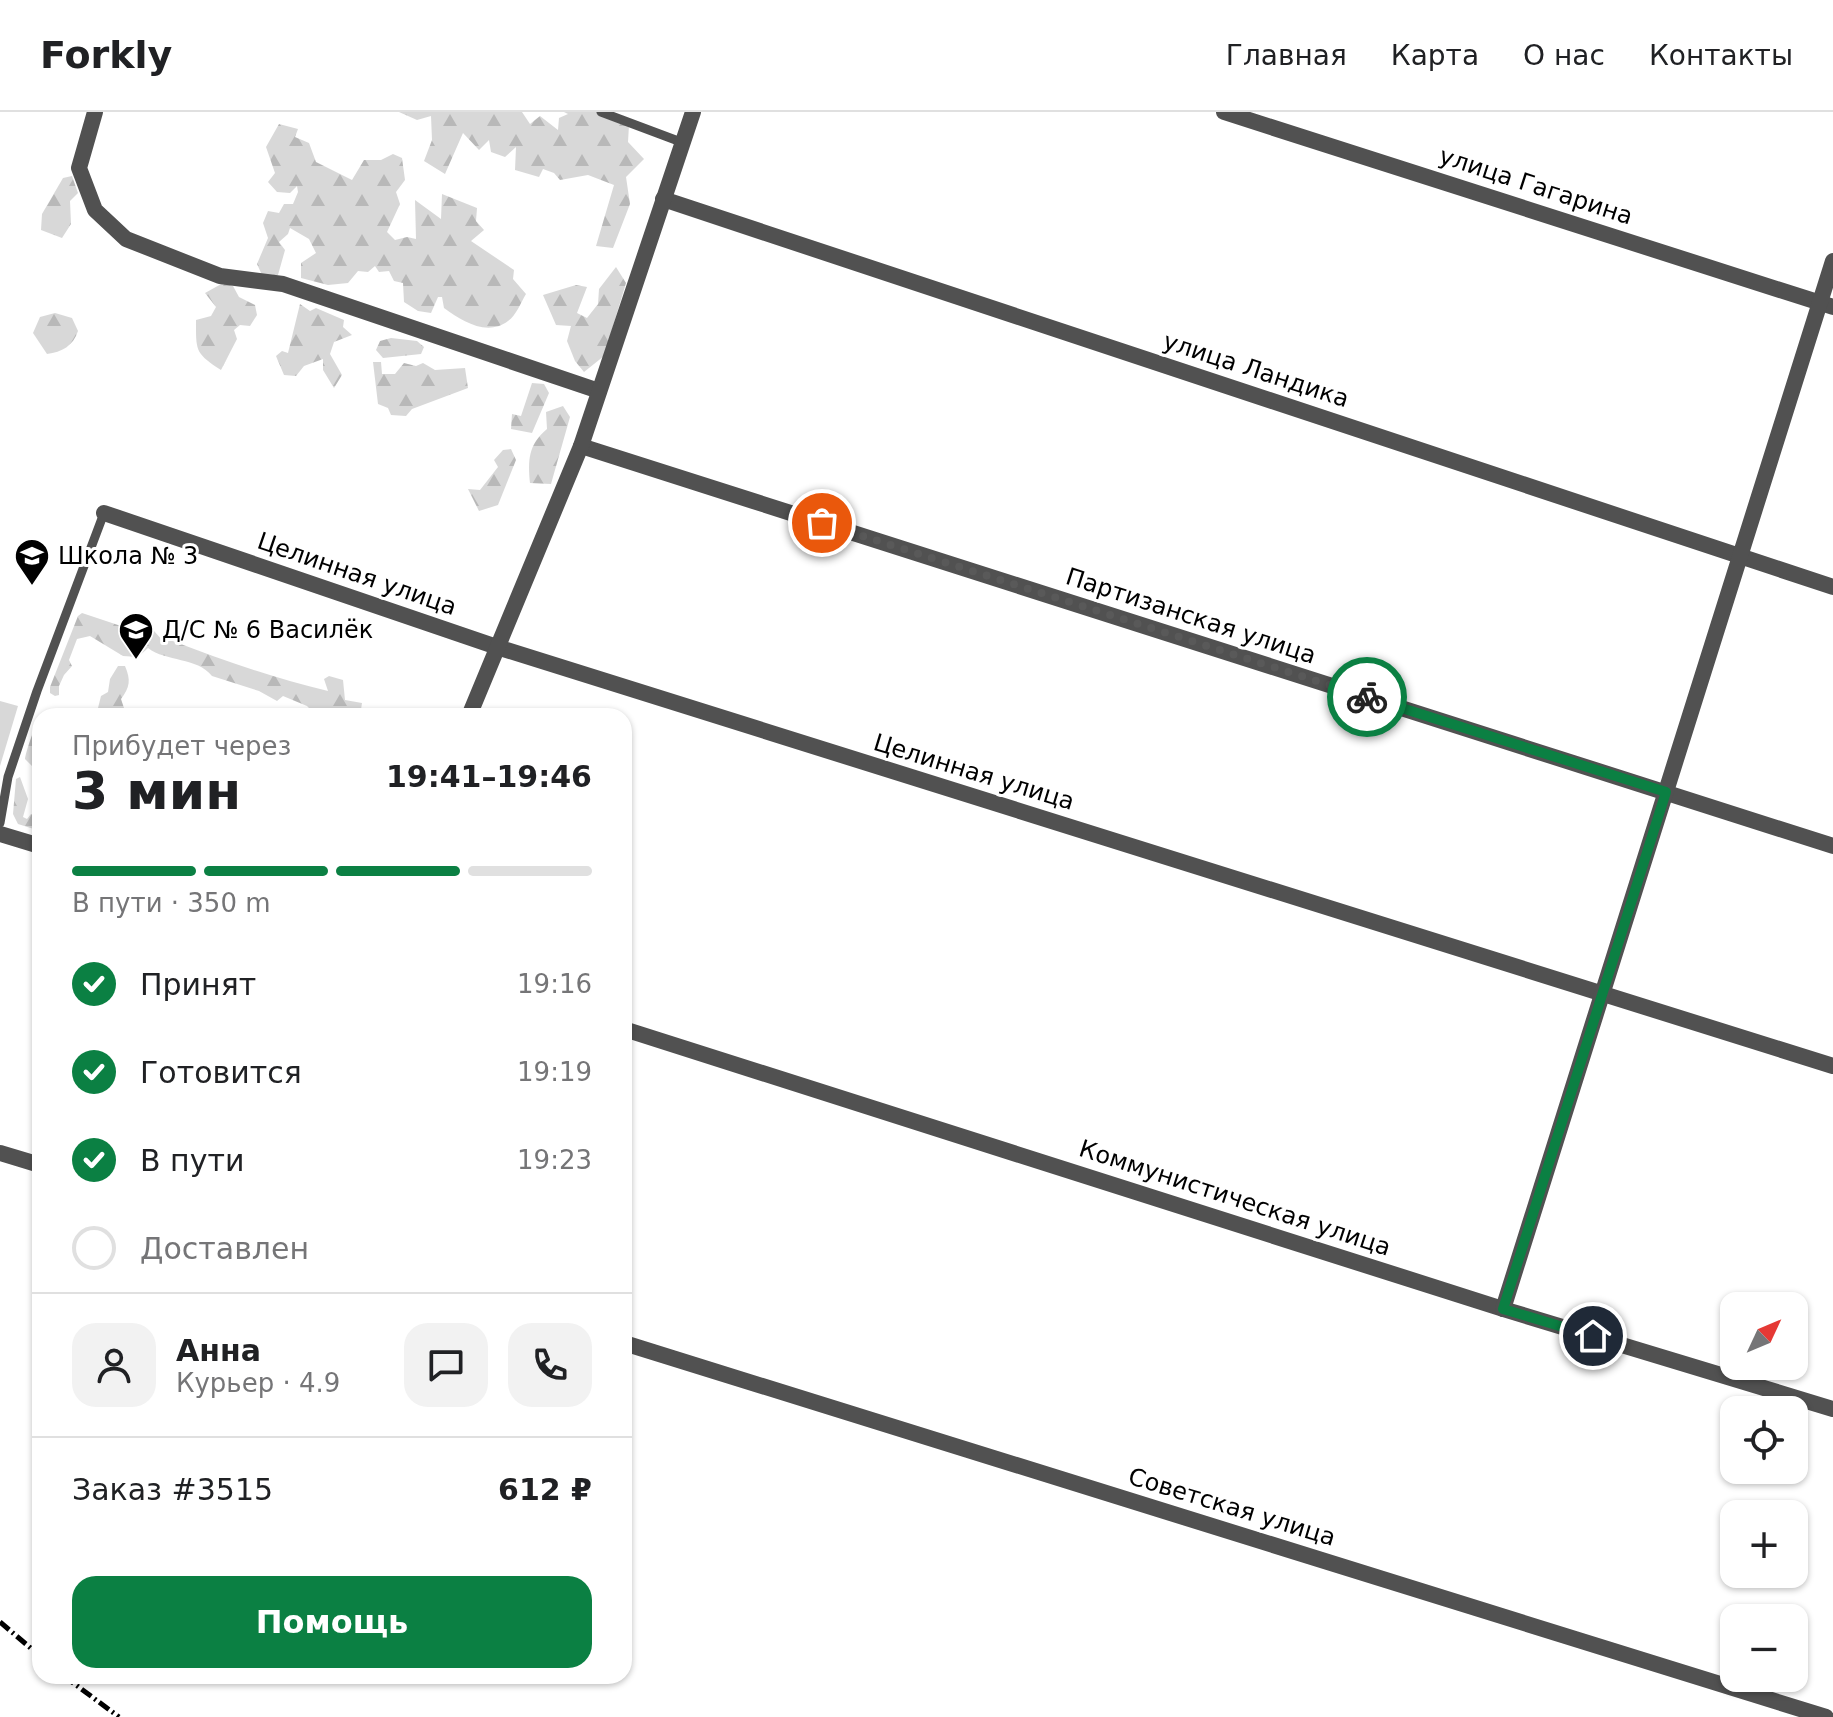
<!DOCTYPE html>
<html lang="ru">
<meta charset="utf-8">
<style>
:root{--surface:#fff;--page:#f2f2f2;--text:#202124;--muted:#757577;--line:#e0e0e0;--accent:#0b8043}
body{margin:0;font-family:"DejaVu Sans",sans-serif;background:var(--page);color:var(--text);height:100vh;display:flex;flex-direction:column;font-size:30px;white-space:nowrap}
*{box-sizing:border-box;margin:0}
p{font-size:26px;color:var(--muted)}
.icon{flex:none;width:44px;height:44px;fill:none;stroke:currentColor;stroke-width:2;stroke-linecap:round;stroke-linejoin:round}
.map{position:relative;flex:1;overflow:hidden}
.details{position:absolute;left:32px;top:596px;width:600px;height:976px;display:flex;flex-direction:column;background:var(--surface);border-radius:24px;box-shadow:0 2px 6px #0004}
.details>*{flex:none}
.needle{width:52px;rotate:46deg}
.fabs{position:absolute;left:1720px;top:1180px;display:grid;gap:16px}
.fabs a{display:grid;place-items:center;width:88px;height:88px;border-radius:16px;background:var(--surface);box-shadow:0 2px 6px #0004;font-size:40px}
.pin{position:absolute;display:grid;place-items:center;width:68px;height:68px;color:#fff;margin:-34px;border:4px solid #fff;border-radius:50%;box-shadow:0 2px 8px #0007}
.courier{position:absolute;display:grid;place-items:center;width:80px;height:80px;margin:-40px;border:6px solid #0b8043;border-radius:50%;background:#fff;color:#222;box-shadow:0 2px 10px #0007}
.overview em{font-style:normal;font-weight:700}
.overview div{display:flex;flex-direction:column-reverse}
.overview{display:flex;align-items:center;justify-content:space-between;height:136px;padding:0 40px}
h1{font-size:52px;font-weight:700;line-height:60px}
.bar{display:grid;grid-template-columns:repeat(4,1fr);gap:12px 8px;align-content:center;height:96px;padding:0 40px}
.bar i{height:10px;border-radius:6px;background:var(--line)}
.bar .active{background:var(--accent)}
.bar p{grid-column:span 4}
.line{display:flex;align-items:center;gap:20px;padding:0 40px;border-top:2px solid var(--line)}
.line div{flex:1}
.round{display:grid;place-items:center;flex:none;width:84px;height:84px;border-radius:24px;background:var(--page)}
ol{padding:0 40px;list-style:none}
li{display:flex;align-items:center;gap:24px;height:88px}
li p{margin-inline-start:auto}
li .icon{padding:8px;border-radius:50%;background:var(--accent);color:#fff;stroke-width:4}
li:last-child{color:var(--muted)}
li i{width:44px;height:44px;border:4px solid var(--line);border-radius:50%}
.cta{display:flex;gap:16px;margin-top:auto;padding:16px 40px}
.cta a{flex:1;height:92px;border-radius:24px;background:var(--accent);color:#fff;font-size:32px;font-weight:700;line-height:92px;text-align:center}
header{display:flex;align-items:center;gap:48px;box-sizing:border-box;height:112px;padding:0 40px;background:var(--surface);border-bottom:2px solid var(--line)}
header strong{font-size:38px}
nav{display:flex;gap:44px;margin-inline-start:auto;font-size:28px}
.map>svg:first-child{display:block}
</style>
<header>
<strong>Forkly</strong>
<nav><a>Главная</a><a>Карта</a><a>О нас</a><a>Контакты</a></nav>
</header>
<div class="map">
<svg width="1833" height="1605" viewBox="0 0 1833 1605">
<defs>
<pattern id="forest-firs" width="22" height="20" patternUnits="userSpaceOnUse" patternTransform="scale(2)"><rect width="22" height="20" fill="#d8d8d8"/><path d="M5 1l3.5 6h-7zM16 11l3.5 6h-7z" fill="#b8b8b8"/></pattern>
</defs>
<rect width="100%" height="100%" fill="#fff"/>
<g fill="url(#forest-firs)">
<polygon points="399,0 522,0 530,12 540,4 558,18 559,6 568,2 564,0 604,0 629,13 628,30 644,47 626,65 630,92 613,136 596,134 614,73 588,63 560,68 554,61 543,57 539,65 515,58 516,35 505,45 491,40 489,28 479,38 463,21 445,62 424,49 432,28 431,4 417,8"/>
<path d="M279,12L298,17L295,25L309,31L316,50L352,68L364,48H381L393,42L402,46L405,68L396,80L400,92L387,120L395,128L407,125L416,127L415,88L441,107L442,82L477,96L476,109L484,118L471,129L514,158L513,167L526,182C521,190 516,204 508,209C487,225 462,209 444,196L442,185H438L431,201L418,199L404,190L403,171L394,169L389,159L379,160L375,154L368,160L358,159L348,171L328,173L301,166V151L316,141L309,127L290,116L288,122L279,130L285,138L278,163H262L257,152L268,126L263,111L268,99L279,101L284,92H293L298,80L297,74L290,81L277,80L268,70L275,61L266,35Z"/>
<polygon points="72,64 78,81 70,89 71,112 62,126 41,118 42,102 63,66"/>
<polygon points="616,155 626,171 604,244 584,260 575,249 567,229 571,214 556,213 543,183 576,173 587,175 577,201 587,206 598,192 599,177"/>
<path d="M223,171L233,174L239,185L255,193L257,203L250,214L240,213L234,218L237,227L221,258C195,241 196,239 196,208L211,204L216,195L205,181Z"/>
<polygon points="300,192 310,199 316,196 344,208 343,215 352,223 334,230 330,242 342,263 334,276 323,258 323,247 304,254 296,264 284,263 276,244 282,239 288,241"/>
<path d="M55,201L72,206L78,219C73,234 62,240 47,242L33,221L40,205Z"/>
<polygon points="391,226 417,229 424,235 421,242 383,246 376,238 380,229"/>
<polygon points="373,250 381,250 382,262 395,262 404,251 416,254 423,251 435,258 465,256 468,276 412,297 406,304 391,303 388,296 378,292"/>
<polygon points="532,271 544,272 549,281 532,321 511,317 512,302 521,304"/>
<path d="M563,294L570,305L551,372L530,371C528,348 528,333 547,317L546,300Z"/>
<polygon points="511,337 516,348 498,393 479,399 468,377 480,378 498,355 494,348 503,338"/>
<path d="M82,501L145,522L154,519L164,530L170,528C222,548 274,566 328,579L324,567L329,564L343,568L345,588L362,591L360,604H317L307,594L283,584L277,589L259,579L212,564C197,545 166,550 148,536L138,545L123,544L90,524L77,527L69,548L72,554L64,563L59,574V583L55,584L50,581V575L78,504Z"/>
<path d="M118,554H125C131,568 130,575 121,587L124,596L123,604H96L101,584L108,580L110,567Z"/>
<path d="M42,601L49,604H40V647L33,655L25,647C26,639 37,607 42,601Z"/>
<polygon points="20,665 28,687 23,705 27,707 31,702 40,705 40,719 18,712 13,702 16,667"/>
</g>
<polygon fill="#d8d8d8" points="0,589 18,594 0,654"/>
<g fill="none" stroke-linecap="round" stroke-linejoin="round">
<g stroke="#515151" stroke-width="9">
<polyline points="601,0 681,30"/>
<polyline points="0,711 8,665 37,579 104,401"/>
</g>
<g stroke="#515151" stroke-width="16">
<polyline points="95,0 79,56 95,98 126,127 220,164 283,172 599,279"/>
<polyline points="1224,0 1833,195"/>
<polyline points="663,87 1833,475"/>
<polyline points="581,334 1833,734"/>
<polyline points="104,401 497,535 1833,954"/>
<polyline points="0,722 40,734"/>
<polyline points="624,917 1503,1197 1833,1297"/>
<polyline points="1503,1197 1833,149"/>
</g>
<g stroke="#515151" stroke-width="16">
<polyline points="469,604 581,334 693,0"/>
<polyline points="0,1041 40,1053"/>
<polyline points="624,1231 1826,1605"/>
</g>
<g stroke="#000" stroke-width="5" stroke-dasharray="12 4 2 4" stroke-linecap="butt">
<polyline points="0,1510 40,1544"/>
<polyline points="64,1564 119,1605"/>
</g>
</g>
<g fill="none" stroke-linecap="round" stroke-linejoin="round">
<polyline stroke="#595959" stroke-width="8" stroke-dasharray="0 14.4" points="822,411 1367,585"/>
<polyline stroke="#0b8043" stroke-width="10" points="1367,585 1666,680 1503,1197 1593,1224"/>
</g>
<defs>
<symbol id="school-pin" viewBox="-11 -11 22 30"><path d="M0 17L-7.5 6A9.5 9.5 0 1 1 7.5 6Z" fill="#000" stroke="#fff"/><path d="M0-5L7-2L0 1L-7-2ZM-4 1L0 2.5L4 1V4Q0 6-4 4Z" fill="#fff"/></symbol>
</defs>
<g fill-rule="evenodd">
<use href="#school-pin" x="12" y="424" width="40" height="54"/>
<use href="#school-pin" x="116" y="498" width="40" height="54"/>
</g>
<g text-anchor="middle" stroke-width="6" stroke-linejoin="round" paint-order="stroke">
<g font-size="24" fill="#000" stroke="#fff">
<text transform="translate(1536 74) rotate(18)" y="8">улица Гагарина</text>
<text transform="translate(1256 258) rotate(18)" y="8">улица Ландика</text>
<text transform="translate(357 462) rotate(19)" y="8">Целинная улица</text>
<text transform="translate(1191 504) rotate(18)" y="8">Партизанская улица</text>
<text transform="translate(974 660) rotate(17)" y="8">Целинная улица</text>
<text transform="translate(1235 1086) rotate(18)" y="8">Коммунистическая улица</text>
<text transform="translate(1232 1395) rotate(17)" y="8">Советская улица</text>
</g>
<g font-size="24" fill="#000" stroke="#fff" text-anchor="start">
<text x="58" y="452">Школа № 3</text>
<text x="162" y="526">Д/С № 6 Василёк</text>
</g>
</g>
</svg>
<div class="fabs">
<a><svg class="needle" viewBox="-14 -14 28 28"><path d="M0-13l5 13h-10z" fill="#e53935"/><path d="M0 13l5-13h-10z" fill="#757577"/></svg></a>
<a><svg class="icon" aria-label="locate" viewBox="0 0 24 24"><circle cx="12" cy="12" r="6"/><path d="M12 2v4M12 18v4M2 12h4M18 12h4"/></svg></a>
<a>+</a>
<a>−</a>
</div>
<div class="pin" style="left:822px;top:411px;background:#ea580c"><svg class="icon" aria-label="bag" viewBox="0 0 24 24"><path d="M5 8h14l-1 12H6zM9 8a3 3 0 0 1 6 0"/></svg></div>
<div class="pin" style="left:1593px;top:1224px;background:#1f2937"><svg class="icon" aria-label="home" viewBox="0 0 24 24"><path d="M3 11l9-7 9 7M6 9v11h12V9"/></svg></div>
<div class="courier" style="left:1367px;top:585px"><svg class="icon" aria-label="bike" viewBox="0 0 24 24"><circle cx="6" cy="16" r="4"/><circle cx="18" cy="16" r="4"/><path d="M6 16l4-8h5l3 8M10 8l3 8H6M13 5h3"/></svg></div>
<section class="details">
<div class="overview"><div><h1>3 мин</h1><p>Прибудет через</p></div><em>19:41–19:46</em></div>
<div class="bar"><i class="active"></i><i class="active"></i><i class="active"></i><i></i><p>В пути · 350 m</p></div>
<ol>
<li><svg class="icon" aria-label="check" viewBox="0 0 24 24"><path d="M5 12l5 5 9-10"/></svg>Принят<p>19:16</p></li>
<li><svg class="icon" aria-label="check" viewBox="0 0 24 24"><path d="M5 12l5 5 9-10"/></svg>Готовится<p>19:19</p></li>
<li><svg class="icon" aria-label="check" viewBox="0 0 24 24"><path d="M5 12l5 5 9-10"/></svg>В пути<p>19:23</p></li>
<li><i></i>Доставлен</li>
</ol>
<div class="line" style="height:144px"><a class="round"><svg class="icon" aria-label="person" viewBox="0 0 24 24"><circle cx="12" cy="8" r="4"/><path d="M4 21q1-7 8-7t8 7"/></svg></a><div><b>Анна</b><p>Курьер · 4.9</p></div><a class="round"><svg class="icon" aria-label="chat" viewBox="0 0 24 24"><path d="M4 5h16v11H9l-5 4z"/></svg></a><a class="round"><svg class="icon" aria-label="phone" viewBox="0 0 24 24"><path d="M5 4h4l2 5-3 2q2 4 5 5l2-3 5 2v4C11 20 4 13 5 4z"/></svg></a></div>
<div class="line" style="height:104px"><div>Заказ #3515</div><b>612 ₽</b></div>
<div class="cta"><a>Помощь</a></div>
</section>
</div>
